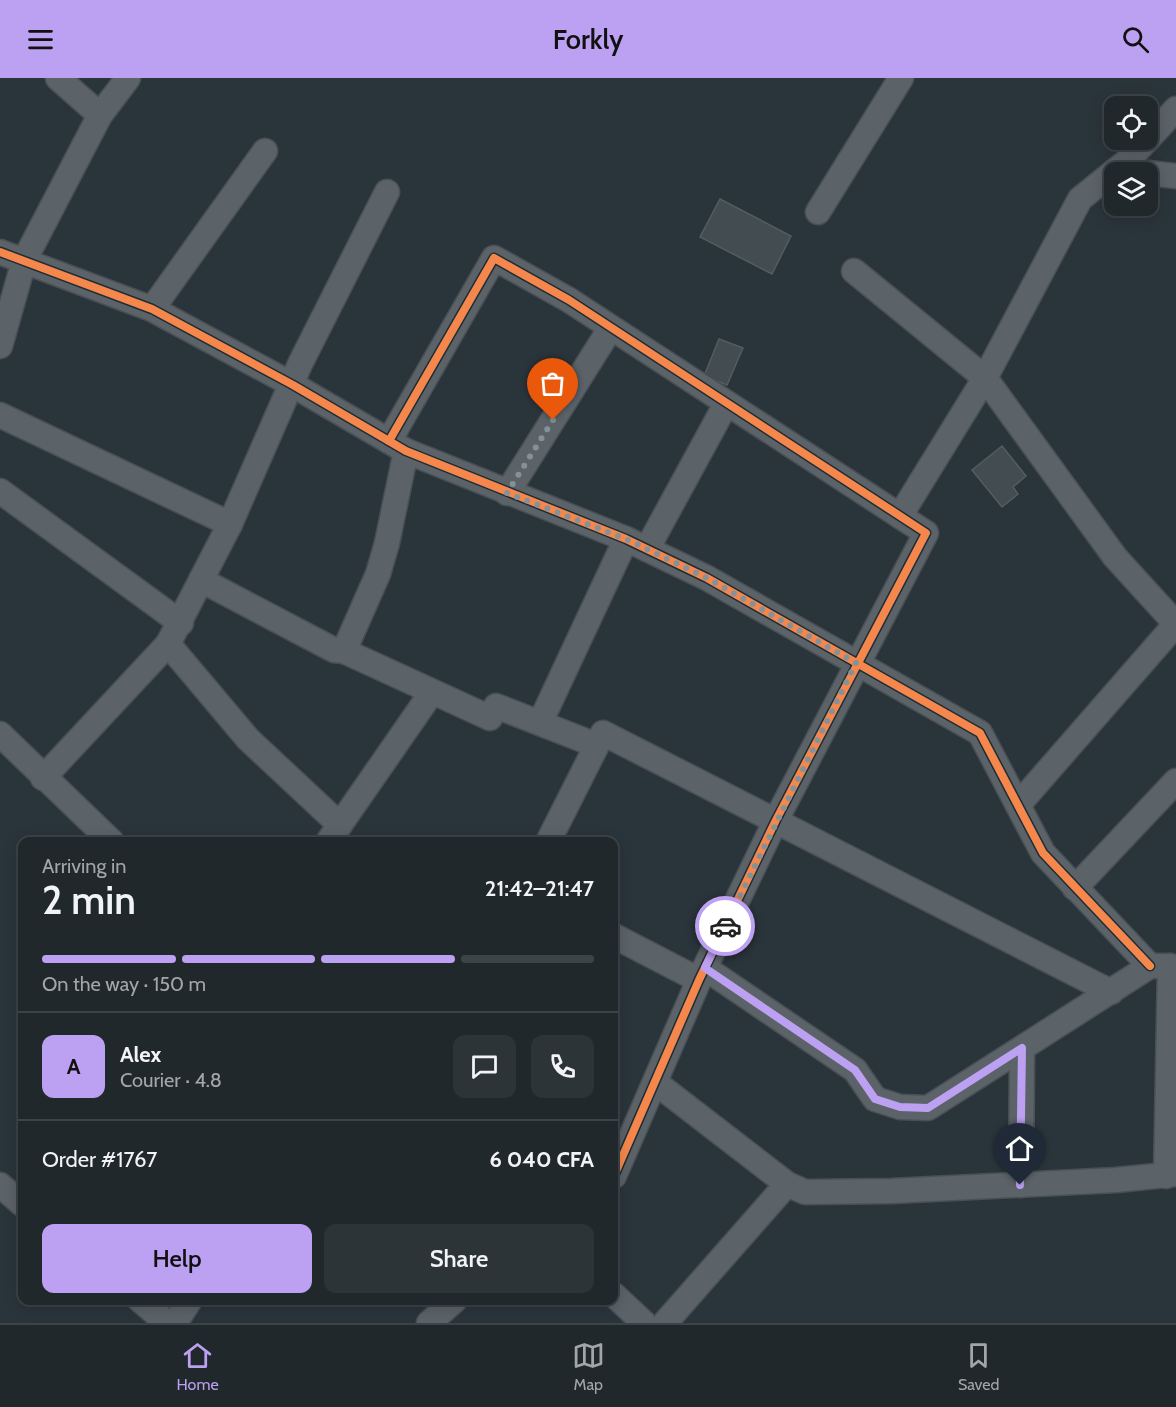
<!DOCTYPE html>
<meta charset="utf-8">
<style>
:root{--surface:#20282c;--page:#2d3438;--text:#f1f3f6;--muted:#a2a6a9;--line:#3d4448;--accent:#bca0f2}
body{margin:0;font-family:Cabin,sans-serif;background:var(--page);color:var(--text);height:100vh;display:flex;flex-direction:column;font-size:22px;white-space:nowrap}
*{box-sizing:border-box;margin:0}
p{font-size:20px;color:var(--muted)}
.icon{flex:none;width:33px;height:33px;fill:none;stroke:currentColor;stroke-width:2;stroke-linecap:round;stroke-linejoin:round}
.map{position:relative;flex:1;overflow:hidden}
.panel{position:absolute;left:18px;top:759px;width:600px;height:468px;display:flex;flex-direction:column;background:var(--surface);border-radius:12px;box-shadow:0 3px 15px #0003,0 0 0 2px var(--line)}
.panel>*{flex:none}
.tools{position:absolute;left:1104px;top:18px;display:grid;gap:12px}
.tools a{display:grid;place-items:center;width:54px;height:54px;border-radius:12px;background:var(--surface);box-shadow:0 3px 15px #0003,0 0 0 2px var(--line);font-size:30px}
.pin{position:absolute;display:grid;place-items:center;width:51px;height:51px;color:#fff;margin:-62px -26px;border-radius:50% 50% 50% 0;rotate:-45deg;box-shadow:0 0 6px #0007}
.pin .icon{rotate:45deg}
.courier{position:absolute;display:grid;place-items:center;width:60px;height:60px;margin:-30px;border:4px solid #bca0f2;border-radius:50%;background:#fff;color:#222;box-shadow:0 2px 8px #0007}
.head em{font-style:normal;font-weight:600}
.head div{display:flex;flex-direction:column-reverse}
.head{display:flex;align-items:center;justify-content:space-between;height:102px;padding:0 24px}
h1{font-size:39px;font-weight:600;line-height:45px}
.bar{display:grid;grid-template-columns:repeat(4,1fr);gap:9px 6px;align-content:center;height:72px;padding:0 24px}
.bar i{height:8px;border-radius:4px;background:var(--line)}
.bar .selected{background:var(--accent)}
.bar p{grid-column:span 4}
.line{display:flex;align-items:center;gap:15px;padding:0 24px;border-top:2px solid var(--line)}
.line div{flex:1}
.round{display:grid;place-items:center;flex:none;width:63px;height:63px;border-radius:12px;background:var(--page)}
.button{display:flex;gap:12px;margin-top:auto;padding:12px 24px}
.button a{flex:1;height:69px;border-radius:12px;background:var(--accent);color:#111;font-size:24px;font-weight:600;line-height:69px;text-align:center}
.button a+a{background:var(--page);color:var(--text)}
header{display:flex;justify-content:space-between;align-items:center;height:78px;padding:0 24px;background:var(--accent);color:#111;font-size:27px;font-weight:600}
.menu{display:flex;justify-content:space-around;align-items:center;height:84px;border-top:2px solid var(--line);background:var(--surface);font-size:16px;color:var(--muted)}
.menu a{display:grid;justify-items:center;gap:3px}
.menu .selected{color:var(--accent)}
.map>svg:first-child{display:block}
</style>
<header><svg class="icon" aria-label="menu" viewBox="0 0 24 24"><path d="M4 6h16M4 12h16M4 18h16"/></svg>Forkly<svg class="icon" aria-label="search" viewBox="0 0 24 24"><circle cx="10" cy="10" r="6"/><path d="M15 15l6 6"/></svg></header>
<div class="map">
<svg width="1176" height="1245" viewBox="0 0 1176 1245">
<rect width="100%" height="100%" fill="#2a353b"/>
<g fill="#434c50" stroke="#525d62" stroke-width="1.5">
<polygon points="720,121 791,158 772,196 700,159"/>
<polygon points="719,261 743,270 727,307 704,298"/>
<polygon points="1002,368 1026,398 1013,409 1018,416 1002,429 972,392"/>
</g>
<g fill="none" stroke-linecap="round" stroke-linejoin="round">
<defs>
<g id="minor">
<polyline points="58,0 100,37"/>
<polyline points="1148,61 1176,31"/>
<polyline points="1148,95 1176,98"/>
<polyline points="818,134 901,0"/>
<polyline points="0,174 152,231 293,307 406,373 626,461 707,500 980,655 1043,775 1150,888"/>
<polyline points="854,193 985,300 1115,479 1176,546"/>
<polyline points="152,231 265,73"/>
<polyline points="0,268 24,183 100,37 128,0"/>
<polyline points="0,337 230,446"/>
<polyline points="389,363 494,180 569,222 926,455 776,742 699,902 614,1098"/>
<polyline points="0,413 181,545"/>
<polyline points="507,415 610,251"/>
<polyline points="900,438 985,300 1080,121 1126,84 1147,62"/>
<polyline points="647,471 726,326"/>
<polyline points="201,502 334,572 344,573 378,496 387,465 406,373"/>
<polyline points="168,566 248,661 340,747"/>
<polyline points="344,573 490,640 496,628 596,667"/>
<polyline points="540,645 626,461"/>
<polyline points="0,656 112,764"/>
<polyline points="43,700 168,566 230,446 300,286 387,114"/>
<polyline points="1018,727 1176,546"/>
<polyline points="328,764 432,614"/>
<polyline points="548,764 603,655 1111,914"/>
<polyline points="1075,810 1176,703"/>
<polyline points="614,858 699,902"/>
<polyline points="705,890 855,992 875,1021 900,1029 928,1030 1150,888 1170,888 1176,890"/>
<polyline points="656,1005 787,1106 805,1114 892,1113 1116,1102 1176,1096"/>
<polyline points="1166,1098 1170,888"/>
<polyline points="0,1107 22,1126"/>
<polyline points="1021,1107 1022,971"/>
<polyline points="614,1217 644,1245"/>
<polyline points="140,1222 167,1245"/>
<polyline points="175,1245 190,1222"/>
<polyline points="429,1245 455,1222"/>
<polyline points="665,1245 787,1106"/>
</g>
</defs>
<use href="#minor" stroke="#495055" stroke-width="27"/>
<use href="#minor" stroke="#5b6368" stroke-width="24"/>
<defs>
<g id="cycleway">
<polyline points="0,174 152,231 293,307 406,373 626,461 707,500 980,655 1043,775 1150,888"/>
<polyline points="389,363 494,180 569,222 926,455 776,742 699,902 614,1098"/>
</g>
</defs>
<use href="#cycleway" stroke="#1d2d36" stroke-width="11"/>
<use href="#cycleway" stroke="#f5874c" stroke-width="8"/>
</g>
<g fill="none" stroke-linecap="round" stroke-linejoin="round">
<polyline stroke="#849199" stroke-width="6" stroke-dasharray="0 10.8" points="553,342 507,415 626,461 707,500 856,585 725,848"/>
<polyline stroke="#bca0f2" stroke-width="8" points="725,848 705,890 855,992 875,1021 900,1029 928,1030 1022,970 1020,1107"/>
</g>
</svg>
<div class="tools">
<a><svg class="icon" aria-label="locate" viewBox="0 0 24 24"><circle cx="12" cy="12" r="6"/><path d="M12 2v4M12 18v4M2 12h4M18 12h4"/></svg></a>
<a><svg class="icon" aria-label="layers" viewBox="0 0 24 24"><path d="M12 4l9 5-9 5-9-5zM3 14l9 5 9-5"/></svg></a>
</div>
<div class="pin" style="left:553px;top:342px;background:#ea580c"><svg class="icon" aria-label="bag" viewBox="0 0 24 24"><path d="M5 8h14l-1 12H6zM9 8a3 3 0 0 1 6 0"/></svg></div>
<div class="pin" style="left:1020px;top:1107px;background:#1f2937"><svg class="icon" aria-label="home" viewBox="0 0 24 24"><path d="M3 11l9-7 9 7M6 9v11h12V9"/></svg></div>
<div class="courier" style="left:725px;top:848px"><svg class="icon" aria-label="car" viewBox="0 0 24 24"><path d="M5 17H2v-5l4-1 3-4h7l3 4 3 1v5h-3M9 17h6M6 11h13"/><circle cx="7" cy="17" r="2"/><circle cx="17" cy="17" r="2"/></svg></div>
<section class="panel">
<div class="head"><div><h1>2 min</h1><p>Arriving in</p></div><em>21:42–21:47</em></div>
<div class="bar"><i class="selected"></i><i class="selected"></i><i class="selected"></i><i></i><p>On the way · 150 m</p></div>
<div class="line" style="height:108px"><b class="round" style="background:var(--accent);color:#111">A</b><div><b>Alex</b><p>Courier · 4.8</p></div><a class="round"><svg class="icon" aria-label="chat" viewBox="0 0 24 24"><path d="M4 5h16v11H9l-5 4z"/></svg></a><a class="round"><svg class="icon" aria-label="phone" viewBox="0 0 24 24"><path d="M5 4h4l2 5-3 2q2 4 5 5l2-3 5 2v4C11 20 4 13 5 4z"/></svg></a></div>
<div class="line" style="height:78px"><div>Order #1767</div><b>6 040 CFA</b></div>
<div class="button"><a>Help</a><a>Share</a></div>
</section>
</div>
<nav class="menu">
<a class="selected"><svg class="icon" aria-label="home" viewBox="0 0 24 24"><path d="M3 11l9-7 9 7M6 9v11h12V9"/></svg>Home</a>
<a><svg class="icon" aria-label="map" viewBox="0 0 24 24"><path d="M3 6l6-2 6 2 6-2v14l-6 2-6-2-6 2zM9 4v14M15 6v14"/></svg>Map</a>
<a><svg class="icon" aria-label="saved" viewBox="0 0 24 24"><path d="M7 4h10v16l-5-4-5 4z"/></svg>Saved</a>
</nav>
